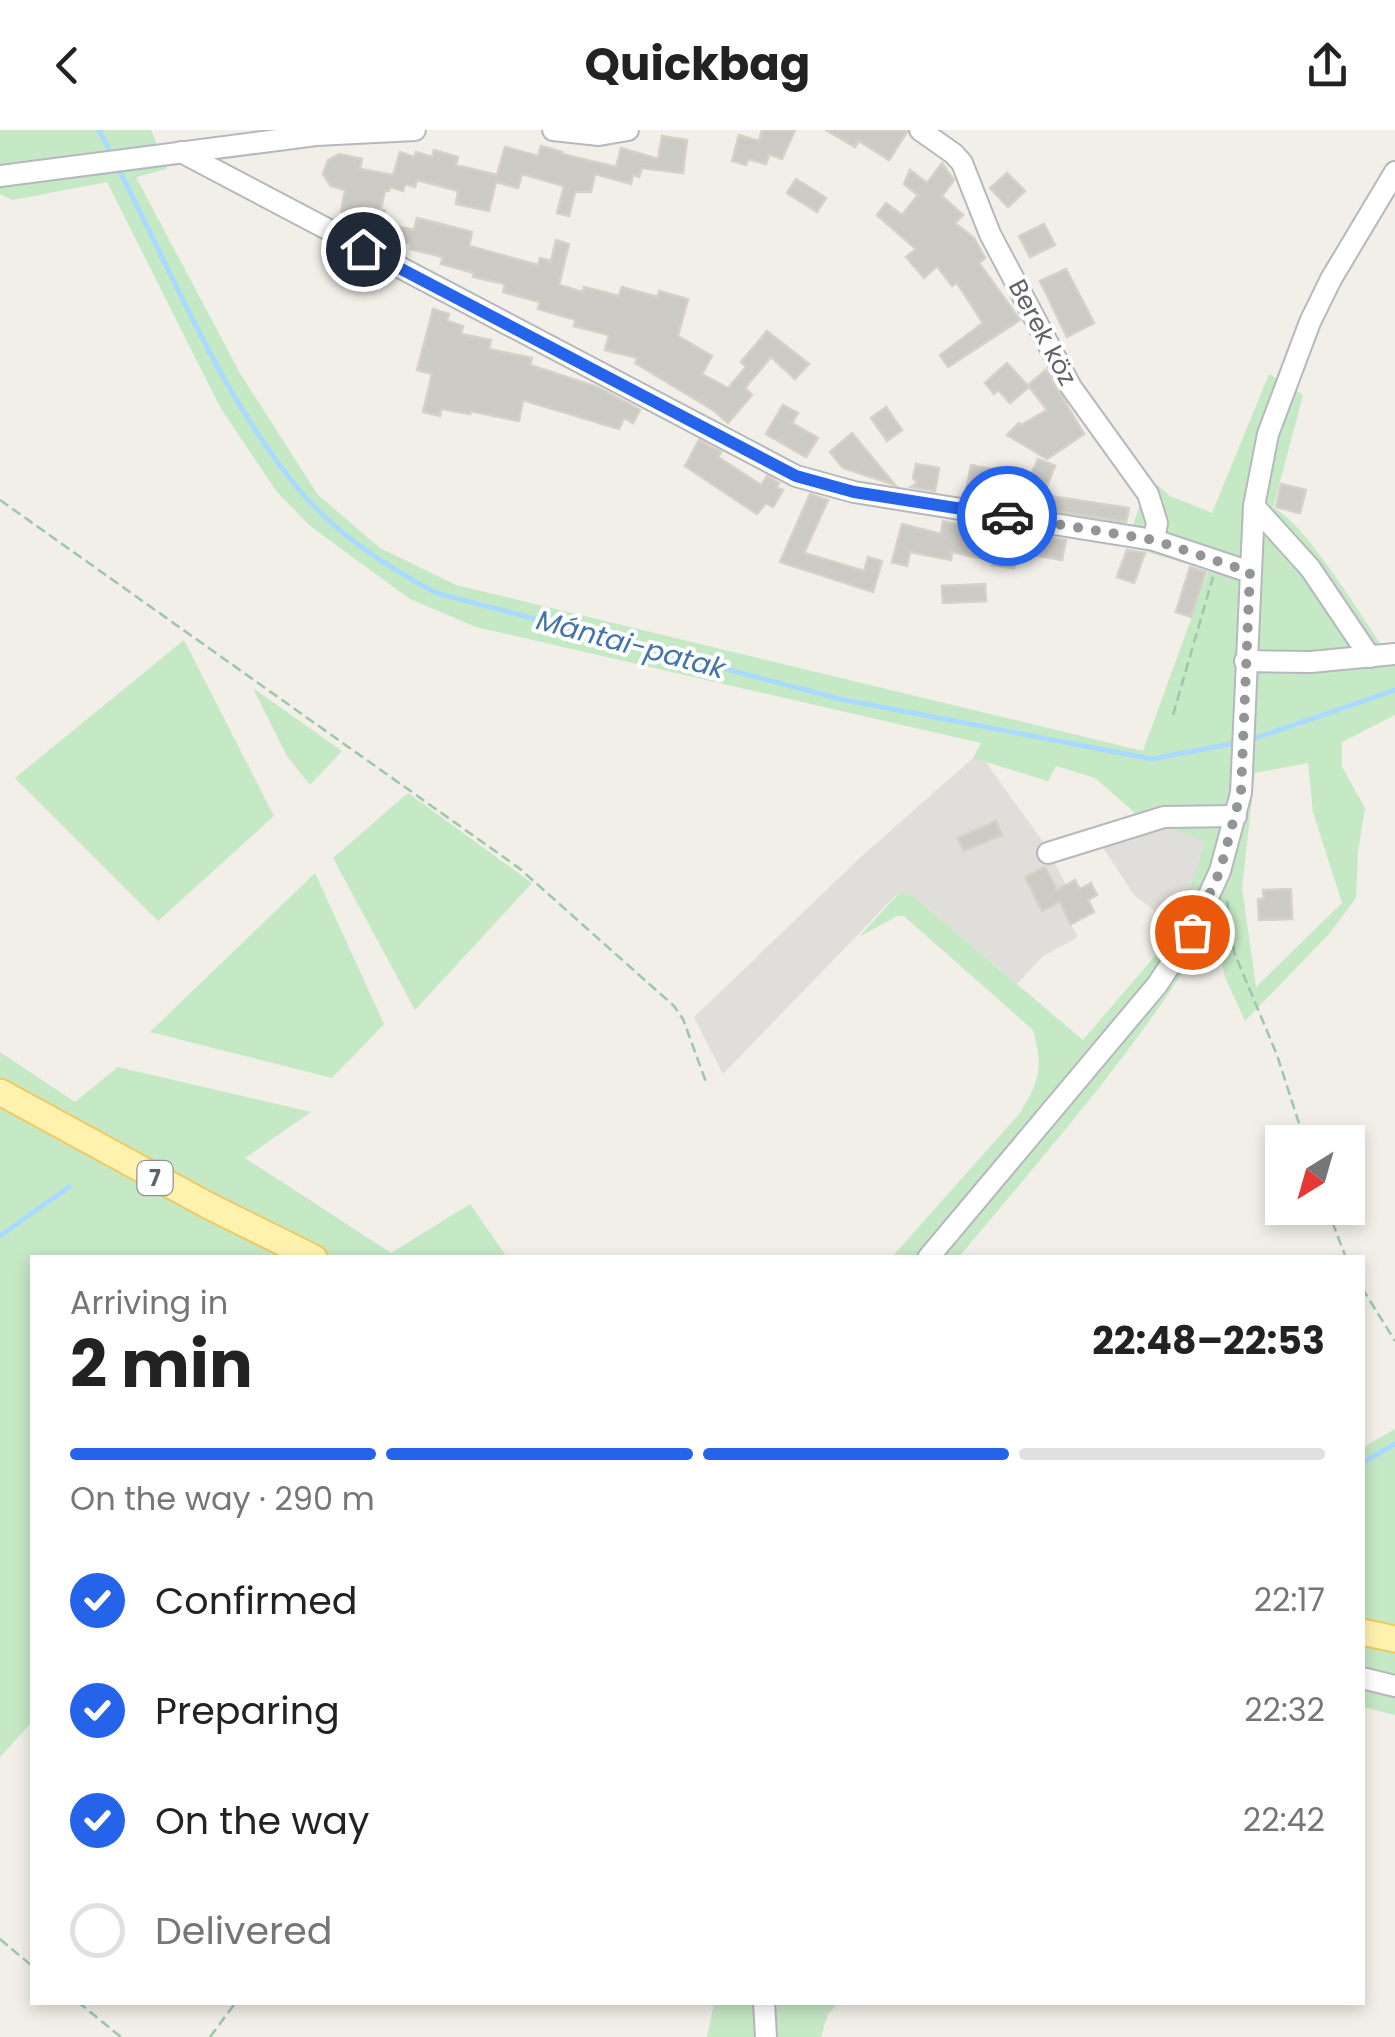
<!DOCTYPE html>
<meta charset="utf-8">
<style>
:root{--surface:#fff;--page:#f6f6f6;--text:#222;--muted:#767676;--line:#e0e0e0;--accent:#2563eb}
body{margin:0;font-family:Poppins,sans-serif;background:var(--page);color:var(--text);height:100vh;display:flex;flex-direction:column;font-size:38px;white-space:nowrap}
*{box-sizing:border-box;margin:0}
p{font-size:32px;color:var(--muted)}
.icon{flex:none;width:55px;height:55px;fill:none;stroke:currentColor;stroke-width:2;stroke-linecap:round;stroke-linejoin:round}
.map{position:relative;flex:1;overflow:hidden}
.details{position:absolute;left:30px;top:1125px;width:1335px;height:750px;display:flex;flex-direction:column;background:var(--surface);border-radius:0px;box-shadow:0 5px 15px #0003}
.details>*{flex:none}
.needle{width:65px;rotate:217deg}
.tools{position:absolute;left:1265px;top:995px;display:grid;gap:20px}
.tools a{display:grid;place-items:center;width:100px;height:100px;border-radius:0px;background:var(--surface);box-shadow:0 5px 15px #0003;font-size:50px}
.pin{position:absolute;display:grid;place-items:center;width:85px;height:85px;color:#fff;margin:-42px;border:5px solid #fff;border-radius:50%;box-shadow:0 2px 10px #0007}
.courier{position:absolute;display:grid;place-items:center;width:100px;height:100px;margin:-50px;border:8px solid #2563eb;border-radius:50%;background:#fff;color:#222;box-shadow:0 2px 12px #0007}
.overview em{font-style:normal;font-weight:700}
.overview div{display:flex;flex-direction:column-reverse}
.overview{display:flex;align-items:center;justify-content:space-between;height:170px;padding:0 40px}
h1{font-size:65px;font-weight:700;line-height:75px}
.bar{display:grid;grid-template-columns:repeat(4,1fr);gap:15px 10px;align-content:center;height:120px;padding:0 40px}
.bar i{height:12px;border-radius:8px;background:var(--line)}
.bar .active{background:var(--accent)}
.bar p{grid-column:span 4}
ol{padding:0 40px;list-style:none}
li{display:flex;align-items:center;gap:30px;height:110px}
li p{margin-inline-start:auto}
li .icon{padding:10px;border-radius:50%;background:var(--accent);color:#fff;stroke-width:4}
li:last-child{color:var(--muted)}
li i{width:55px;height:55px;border:5px solid var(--line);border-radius:50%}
header{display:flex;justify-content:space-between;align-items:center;height:130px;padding:0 40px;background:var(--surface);font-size:45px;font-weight:700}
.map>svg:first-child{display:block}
</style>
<header><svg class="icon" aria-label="back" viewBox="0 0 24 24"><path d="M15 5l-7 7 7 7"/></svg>Quickbag<svg class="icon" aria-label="share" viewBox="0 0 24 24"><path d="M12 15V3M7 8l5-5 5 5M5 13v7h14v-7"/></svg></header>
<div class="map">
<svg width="1395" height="1907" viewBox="0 0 1395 1907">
<rect width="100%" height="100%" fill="#f1efe8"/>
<g fill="#e0deda">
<polygon points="973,628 985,631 1046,716 1077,776 1065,783 1078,807 1042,827 1017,854 913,766 899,762 723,944 694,887 862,726"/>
<polygon points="1168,698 1206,712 1178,799 1134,765 1102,716"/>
</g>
<g fill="#c5e8c5" fill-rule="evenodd">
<path d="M0,0H151L167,39L136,47L241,245L318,365L380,418L456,455L1143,621L1209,440L1126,416L1149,348L1170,366L1212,383L1269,244L1303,265L1273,378C1304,391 1361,486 1383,517L1395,514V585L1342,612V637L1365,678L1358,722L1356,768L1329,804L1245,891L1225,847L1218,817H1199C1130,928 1042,1027 959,1127H892L1020,983C1040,951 1043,936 1033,900L904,786H897L859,807L900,762L913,766L1083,910L1178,799L1205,712L1168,698L1102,716L1093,702L1135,683L1095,648L1056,636L1048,651L973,628L981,613L476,497L410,469L310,396L277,362L220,277L107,52L13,70L0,64ZM1308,633L1313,682L1342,773L1256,857L1242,758L1255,643Z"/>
<polygon points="184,510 274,686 158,791 15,648"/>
<polygon points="253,558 342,621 310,655 287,626"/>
<polygon points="408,663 532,753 415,880 333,728"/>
<polygon points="315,743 384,894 332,948 150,902"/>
<polygon points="0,922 75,972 118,937 311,982 245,1028 391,1123 470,1074 507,1127 32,1128 32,1592 0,1627"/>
<polygon points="1395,1299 1395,1585 1363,1577 1362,1318"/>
<polygon points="714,1873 839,1873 828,1884 821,1907 707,1907"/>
</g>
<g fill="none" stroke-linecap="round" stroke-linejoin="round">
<g stroke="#aadaff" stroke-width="5">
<polyline points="99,0 113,28"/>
<path d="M118,38C172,143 218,258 292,351C330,400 382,434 436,463L840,569L1152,629L1236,613"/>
<polyline points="1247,611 1395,560"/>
<polyline points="0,1106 69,1057"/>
<polyline points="1362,1333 1395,1314"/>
</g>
</g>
<g fill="#cccac5" stroke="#d6d1c6" stroke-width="2.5">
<polygon points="762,0 795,0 782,29 769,24 766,34 748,29 746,35 732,31 739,5 759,11"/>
<polygon points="826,0 906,0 907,2 889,30 859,11 855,17"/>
<polygon points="662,6 687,10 683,43 642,38 639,47 633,45 631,54 595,44 591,62 575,62 569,86 557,83 564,56 522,44 518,58 496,52 489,81 456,74 458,61 417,50 415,57 405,54 403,61 390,57 389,61 385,61 381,79 385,80 382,93 341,82 345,60 331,56 323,44 328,30 339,24 362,29 360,39 393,45 400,22 414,27 416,22 432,27 434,20 458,27 456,35 497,45 505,17 538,26 541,16 562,22 562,24 616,37 621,18 658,29"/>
<polygon points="942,33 954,50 942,66 963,85 955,93 974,108 985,128 979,133 1020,190 948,237 940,225 983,193 957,153 952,156 937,136 924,148 906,127 916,119 877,85 886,73 902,85 918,65 904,54 910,40 927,53"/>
<polygon points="1007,43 1025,61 1008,77 990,58"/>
<polygon points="796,49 826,68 817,82 787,63"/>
<polygon points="417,88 472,102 469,116 538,135 540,128 551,131 556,110 569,114 559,155 583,162 584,157 619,166 622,157 658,167 659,161 688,169 678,206 712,226 702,244 728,258 746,237 741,232 767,201 809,234 795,249 771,227 745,258 752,265 728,293 713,280 635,233 638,228 605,220 609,205 574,196 576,190 538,179 540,172 503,162 505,154 473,147 474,143 441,134 443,127 410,119 411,114 369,104 372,90 414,100"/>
<polygon points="1044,94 1055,115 1030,127 1019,106"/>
<polygon points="1066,139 1094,193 1067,207 1040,151"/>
<polygon points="433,179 449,184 447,191 463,196 461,204 491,210 489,219 532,228 530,235 597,257 640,280 633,293 624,288 619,299 523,270 519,291 470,281 470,284 441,279 440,286 423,282 432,244 417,240"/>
<polygon points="1007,233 1029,257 1010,273 998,260 994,264 985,253"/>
<polygon points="1046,240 1084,304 1047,329 1007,305 1019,293 1021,295 1047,280 1028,255"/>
<polygon points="783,275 798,283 792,293 818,308 806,327 766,304"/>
<polygon points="886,277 902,300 887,311 871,288"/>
<polygon points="852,303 895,355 843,338 830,322"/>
<polygon points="699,310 721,322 718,327 761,355 767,346 779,353 776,357 783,360 773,377 766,373 757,384 685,336"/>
<polygon points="1038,329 1055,336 1043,365 1129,378 1126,392 1026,376 1006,367 1005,372 965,366 971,335 1030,347"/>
<polygon points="916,334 939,338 935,361 911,357 917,353 913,348"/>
<polygon points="1281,354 1306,360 1300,383 1276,377"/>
<polygon points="810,364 828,370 804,423 864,441 868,427 882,431 873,462 780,432"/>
<polygon points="943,391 1033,414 1035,405 1066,410 1062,430 1018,422 1014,438 992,435 994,431 952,422 951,430 910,422 907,436 892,432 902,394 941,404"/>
<polygon points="1127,420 1145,423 1134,453 1117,447"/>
<polygon points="1190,437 1206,442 1191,487 1176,482"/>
<polygon points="985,454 986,471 943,473 942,456"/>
<polygon points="996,691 1002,705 964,721 958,708"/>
<polygon points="1045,737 1057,760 1075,750 1080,759 1091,753 1097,765 1088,770 1094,782 1071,794 1060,772 1042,781 1025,747"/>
<polygon points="1291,759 1292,789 1259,790 1258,769 1264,769 1263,760"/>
</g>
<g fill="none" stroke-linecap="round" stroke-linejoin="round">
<defs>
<g id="minor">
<polyline points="553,0 599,5 628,0"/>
<polyline points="920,0 954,24 962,33 990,104 1071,257 1148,364 1157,393 1154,410"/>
<polyline points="181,22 796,346 854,362 1154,410 1250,442"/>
<polyline points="0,46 316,5 415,0"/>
<polyline points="1254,376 1310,438 1370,527"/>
<polyline points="1245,531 1311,532 1395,524"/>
<polyline points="1048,723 1164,687 1236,686"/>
<polyline points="928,1128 1157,855 1192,802 1220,741 1241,663 1254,376 1268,304 1310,192 1331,149 1395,42"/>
<polyline points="1362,1548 1395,1556"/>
<polyline points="764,1872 766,1907"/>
</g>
<g id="major">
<polyline points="0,962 209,1076 314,1128"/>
<polyline points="1362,1502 1395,1509"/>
</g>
</defs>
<use href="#minor" stroke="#b5b8bc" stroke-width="24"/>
<use href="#major" stroke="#f2c960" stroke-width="29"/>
<g stroke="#9cc7a9" stroke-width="2.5" stroke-dasharray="10 5" stroke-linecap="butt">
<polyline points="0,370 519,738 674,876 683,889 706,952"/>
<polyline points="1173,585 1213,447"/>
<polyline points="1227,771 1234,822 1277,925 1305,1012"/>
<polyline points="1327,1078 1346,1128"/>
<polyline points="1362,1158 1395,1211"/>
<polyline points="0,1809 32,1836"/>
<polyline points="78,1872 121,1907"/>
<polyline points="210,1907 236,1872"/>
</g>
<use href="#minor" stroke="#fff" stroke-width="20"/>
<use href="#major" stroke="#fff2af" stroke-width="25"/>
</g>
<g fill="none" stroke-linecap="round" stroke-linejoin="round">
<polyline stroke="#929495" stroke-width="10" stroke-dasharray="0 18" points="1007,386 1154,410 1250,442 1241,662 1220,741 1192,802"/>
<polyline stroke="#2563eb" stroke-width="12" points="363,119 796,346 854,362 1007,386"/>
</g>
<g text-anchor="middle" stroke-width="8" stroke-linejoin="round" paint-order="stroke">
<rect fill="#fff" stroke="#8f9295" stroke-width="2.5" x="137.5" y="1031" width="35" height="34" rx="8"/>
<g font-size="22" font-weight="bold" fill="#5f6368">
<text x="155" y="1056">7</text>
</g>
<g font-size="25" fill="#5f6368" stroke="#fff">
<text transform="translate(1043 202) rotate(62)" y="9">Berek köz</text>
</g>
<g font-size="28" font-style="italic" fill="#4174aa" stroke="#fff">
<text transform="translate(631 514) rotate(15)" y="10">Mántai-patak</text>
</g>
</g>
</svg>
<div class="tools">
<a><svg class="needle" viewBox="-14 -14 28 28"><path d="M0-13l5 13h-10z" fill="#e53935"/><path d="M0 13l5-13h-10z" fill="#767676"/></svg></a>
</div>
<div class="pin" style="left:1192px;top:802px;background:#ea580c"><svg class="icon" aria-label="bag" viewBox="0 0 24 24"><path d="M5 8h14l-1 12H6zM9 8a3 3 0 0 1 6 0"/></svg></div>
<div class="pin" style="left:363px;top:119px;background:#1f2937"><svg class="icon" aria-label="home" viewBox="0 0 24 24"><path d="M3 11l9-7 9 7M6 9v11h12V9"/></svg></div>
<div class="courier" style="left:1007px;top:386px"><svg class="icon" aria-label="car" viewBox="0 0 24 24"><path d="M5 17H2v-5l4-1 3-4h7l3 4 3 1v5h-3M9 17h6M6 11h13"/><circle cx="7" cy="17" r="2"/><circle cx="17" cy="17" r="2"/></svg></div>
<section class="details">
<div class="overview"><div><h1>2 min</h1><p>Arriving in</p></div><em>22:48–22:53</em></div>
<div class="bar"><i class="active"></i><i class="active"></i><i class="active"></i><i></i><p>On the way · 290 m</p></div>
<ol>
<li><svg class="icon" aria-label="check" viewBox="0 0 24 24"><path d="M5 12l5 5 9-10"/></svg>Confirmed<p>22:17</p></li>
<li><svg class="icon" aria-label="check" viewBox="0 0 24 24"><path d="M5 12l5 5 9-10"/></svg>Preparing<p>22:32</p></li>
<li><svg class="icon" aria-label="check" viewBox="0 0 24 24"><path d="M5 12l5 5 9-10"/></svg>On the way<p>22:42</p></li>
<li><i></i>Delivered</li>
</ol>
</section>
</div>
